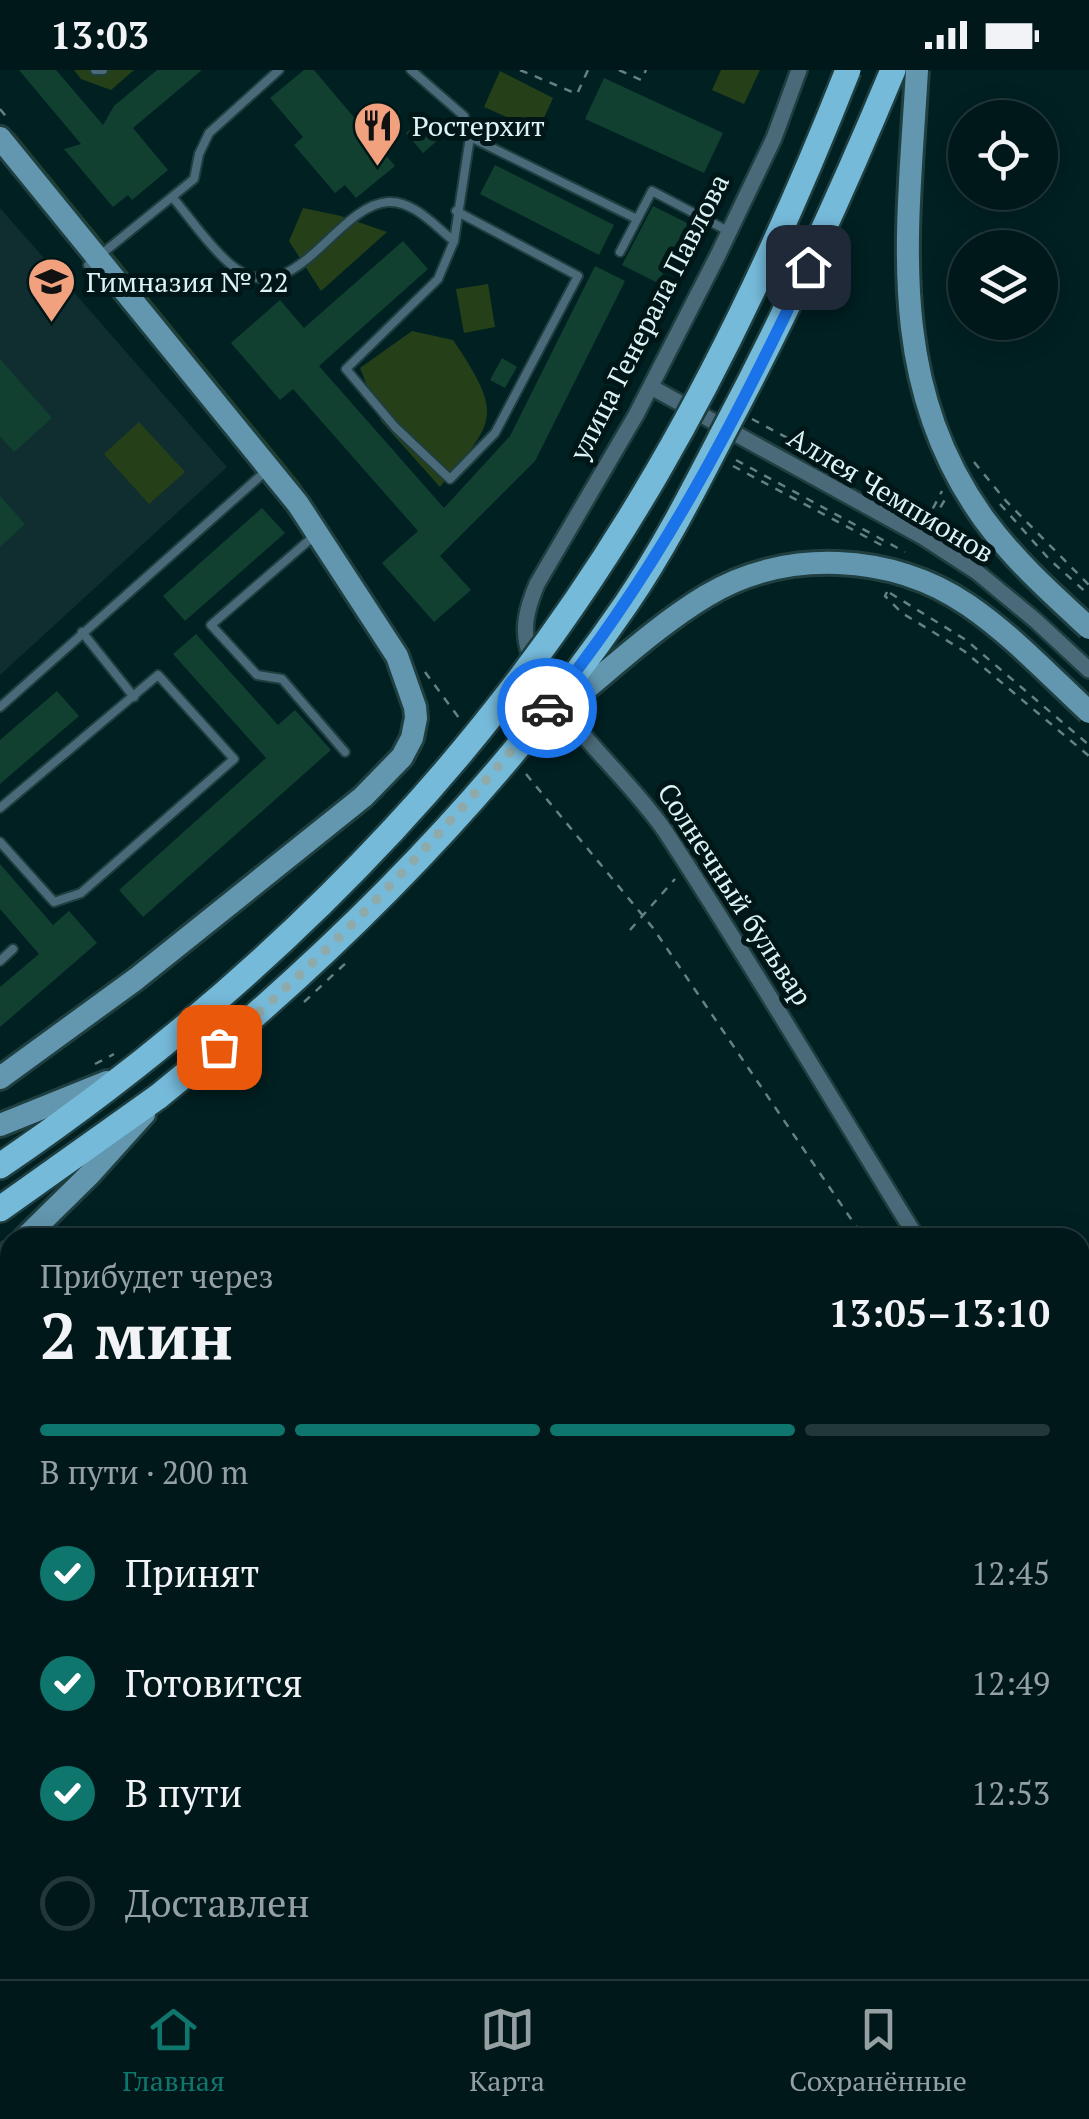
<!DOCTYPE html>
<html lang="ru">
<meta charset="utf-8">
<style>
:root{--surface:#00181a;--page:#0a2123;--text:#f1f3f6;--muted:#95a0a2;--line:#223739;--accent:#0f766e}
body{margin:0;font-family:"PT Serif",serif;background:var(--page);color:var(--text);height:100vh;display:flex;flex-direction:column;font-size:38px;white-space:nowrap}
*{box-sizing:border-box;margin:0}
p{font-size:32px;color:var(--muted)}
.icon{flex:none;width:55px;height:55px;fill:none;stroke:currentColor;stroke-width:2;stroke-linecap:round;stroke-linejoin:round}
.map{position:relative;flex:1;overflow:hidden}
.side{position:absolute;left:0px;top:1158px;width:1090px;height:752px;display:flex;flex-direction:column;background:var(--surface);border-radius:30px 30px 0 0;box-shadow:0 5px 25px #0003,0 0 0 2px var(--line)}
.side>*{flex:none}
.buttons{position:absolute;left:948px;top:30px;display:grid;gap:20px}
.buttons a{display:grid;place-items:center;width:110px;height:110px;border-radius:50%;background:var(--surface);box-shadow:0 5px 25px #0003,0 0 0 2px var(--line);font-size:50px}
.pin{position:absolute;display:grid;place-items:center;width:85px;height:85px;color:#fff;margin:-42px;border-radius:20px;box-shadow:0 5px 15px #0006}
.courier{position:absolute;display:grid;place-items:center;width:100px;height:100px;margin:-50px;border:8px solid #1a73e8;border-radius:50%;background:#fff;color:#222;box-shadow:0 2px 12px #0007}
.headline em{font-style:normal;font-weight:700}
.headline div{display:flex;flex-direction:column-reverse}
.headline{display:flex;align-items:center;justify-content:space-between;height:170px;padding:0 40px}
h1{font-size:65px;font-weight:700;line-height:75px}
.bar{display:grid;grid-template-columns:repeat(4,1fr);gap:15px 10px;align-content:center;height:120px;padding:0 40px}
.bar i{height:12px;border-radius:8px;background:var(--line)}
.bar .current{background:var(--accent)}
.bar p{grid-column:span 4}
ol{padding:0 40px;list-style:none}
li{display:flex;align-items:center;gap:30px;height:110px}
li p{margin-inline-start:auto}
li .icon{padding:10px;border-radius:50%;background:var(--accent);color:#fff;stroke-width:4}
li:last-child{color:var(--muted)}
li i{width:55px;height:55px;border:5px solid var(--line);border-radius:50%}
.status{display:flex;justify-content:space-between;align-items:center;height:70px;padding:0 50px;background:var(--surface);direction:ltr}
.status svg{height:28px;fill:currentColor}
.dock{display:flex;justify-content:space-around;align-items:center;height:140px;border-top:2px solid var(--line);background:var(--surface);font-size:28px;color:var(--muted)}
.dock a{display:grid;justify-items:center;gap:5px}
.dock .current{color:var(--accent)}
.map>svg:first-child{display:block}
</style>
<div class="status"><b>13:03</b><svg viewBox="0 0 49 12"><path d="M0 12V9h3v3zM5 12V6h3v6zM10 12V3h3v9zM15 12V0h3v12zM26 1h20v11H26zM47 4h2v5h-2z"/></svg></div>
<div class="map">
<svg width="1089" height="1909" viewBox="0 0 1089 1909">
<rect width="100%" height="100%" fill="#002022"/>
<g fill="#102e2f">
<polygon points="0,138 227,397 0,605"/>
<polygon points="0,1297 10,1308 10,1889 0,1896"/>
</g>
<g fill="#254019">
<polygon points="74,0 134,0 111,20 81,9"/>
<polygon points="721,0 760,0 744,34 712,20"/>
<polygon points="500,1 553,28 538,61 484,37"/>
<polygon points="14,62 300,413 404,576 400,578 10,66"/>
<polygon points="303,138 341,146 387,162 321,221 289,171"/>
<polygon points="488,214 495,257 464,263 456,219"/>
<path d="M412,261L453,270C505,347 495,351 440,417L381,351L360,298Z"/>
<polygon points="139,352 185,402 149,434 104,384"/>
</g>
<g fill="#114031">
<polygon points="19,0 56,0 103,55 114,36 157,0 202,0 133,58 168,100 132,130 128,125 113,137 64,79 81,74"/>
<polygon points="304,0 314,0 395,96 356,128 345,115 335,123 294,75 303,67 270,28"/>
<polygon points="604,8 723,63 704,103 585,49"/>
<polygon points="422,50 438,70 423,83 406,63"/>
<polygon points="495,95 614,155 599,185 480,124"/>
<polygon points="653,136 689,154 658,213 622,195"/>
<polygon points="403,171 428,199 319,296 444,438 510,366 595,196 625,211 535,391 440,486 471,520 434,552 382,493 418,461 293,319 280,330 231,273 280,230 304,258"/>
<polygon points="502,288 517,297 505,318 490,310"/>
<polygon points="0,289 52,348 14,382 0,366"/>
<polygon points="0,426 25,454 0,477"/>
<polygon points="262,438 285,463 185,551 163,526"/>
<polygon points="196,564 278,655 295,640 331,680 143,847 119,820 266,688 173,584"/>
<polygon points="57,621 79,646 0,714 0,670"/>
<polygon points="0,794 53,855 69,841 97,873 0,957 0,917 39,884 0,839"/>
<polygon points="0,1418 10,1433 10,1653 0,1660"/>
<polygon points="265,1900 297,1900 304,1909 252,1909"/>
</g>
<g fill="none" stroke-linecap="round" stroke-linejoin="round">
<defs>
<g id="lane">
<polyline points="95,0 103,0"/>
<polyline points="411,0 464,46 470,67 637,149"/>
<path d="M173,128C191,149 208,175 229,193C292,249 335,135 388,132C413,130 436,157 454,171"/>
<polyline points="456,141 578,206 495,363 450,409 395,357 346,299 438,209 454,171 470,67"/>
<polyline points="620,182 652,121 728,161"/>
<polyline points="88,195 194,109 199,84 209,63 279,0"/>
<polyline points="314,466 211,555 257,605 282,609 345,682"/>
<polyline points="82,562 134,627"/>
<polyline points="0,637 266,401"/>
<polyline points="0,738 158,605 234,689 81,823 54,832 0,772"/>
<polyline points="0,891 13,879"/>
<polyline points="0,1691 10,1684"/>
<polyline points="0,1812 5,1809"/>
<polyline points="91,1900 97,1909"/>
</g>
<g id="street">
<path d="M799,0L774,68L718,185L636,345L537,514C527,538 520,561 531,587C558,651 626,704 665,761C752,894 833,1032 917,1168"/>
<polyline points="651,317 923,467 977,502 1035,550 1089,600"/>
<polyline points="1080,1427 1089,1441"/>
<polyline points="407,1900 413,1909"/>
<polyline points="10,1909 23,1900"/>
</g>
<g id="secondary">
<polyline points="0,68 298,434 397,586 415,637 416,648 412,668 402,687 363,727 136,909 0,1008"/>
<polyline points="0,1055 107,1012"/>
<polyline points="25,1168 90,1104 144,1044"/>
<polyline points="0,1191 10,1182"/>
</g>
<g id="primary">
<path d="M0,1096C144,998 274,888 393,760"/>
<polyline points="0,1139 159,1026"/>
</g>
</defs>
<use href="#lane" stroke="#1f3e3f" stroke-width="12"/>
<use href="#street" stroke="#1f3e3f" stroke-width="20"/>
<use href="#secondary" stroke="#1f3e3f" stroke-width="28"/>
<use href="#primary" stroke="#1f3e3f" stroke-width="30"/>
<g stroke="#658182" stroke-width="2.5" stroke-dasharray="8 8" stroke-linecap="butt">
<polyline points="520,0 577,24 588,0"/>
<polyline points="619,0 641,10 646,0"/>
<polyline points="0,39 9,50"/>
<polyline points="752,349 930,444 942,421"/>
<polyline points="736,390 905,482"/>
<polyline points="974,392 1006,431 1089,515"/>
<polyline points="733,396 885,477"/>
<polyline points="1000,434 1049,489 1089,525"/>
<polyline points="932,451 946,428"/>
<polyline points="887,522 885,526 902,543 964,581 1089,686"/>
<polyline points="890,523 966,570 1089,675"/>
<polyline points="425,602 459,648"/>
<polyline points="526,704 653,858 864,1168"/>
<polyline points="630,860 675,809"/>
<polyline points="95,994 114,984"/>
<polyline points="0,1223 10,1213"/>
<polyline points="1080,1511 1089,1526"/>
</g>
<use href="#lane" stroke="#4a6a79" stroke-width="8"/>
<use href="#street" stroke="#4a6a79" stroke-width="15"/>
<use href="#secondary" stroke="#6397af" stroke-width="22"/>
<use href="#primary" stroke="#76bada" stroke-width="25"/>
<defs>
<g id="secondary-bridge">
<path d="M917,0C908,160 884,310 984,449C1014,490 1052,524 1089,558"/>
<path d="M543,653C598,612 648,561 706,526C785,478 892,483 968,535C1012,565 1050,606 1089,642"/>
</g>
<g id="primary-bridge">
<path d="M393,760C604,533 735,286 848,0"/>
<path d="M159,1026C335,884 498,721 626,534C663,480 693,421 723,363C787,243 841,125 893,0"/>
</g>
</defs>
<use href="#secondary-bridge" stroke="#1f3e3f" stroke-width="28" stroke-linecap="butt"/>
<use href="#primary-bridge" stroke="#1f3e3f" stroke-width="30" stroke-linecap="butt"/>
<polyline stroke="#658182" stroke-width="2.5" stroke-dasharray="8 8" stroke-linecap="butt" points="304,932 349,890"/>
<use href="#secondary-bridge" stroke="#6397af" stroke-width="22"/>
<use href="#primary-bridge" stroke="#76bada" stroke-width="25"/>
</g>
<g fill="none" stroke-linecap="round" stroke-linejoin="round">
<path stroke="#8faaaa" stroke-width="10" stroke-dasharray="0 18" d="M219,977C340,874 446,761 547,638"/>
<path stroke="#1a73e8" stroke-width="12" d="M547,638C655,506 736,351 808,197"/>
</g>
<defs>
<symbol id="restaurant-pin" viewBox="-11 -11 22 30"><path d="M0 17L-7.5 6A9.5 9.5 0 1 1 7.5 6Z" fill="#f1a17d" stroke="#011617"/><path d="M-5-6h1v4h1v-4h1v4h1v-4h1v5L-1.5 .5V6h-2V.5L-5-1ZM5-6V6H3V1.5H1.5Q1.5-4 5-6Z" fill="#111"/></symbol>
<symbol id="school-pin" viewBox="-11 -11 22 30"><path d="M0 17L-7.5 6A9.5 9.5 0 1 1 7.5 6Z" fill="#f1a17d" stroke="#011617"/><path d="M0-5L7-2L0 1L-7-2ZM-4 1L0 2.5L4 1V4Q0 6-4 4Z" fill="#111"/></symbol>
</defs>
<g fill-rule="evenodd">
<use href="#restaurant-pin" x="350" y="28" width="55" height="75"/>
<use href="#school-pin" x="24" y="184" width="55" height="75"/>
</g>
<g text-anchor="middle" stroke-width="10" stroke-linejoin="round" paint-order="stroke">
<g font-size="28" fill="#dcf4f4" stroke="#011617" text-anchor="start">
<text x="412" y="66">Ростерхит</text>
<text x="86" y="222">Гимназия № 22</text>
</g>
<g font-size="28" fill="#dcf4f4" stroke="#011617">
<text transform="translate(649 247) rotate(-63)" y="10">улица Генерала Павлова</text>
<text transform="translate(891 425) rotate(31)" y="10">Аллея Чемпионов</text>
<text transform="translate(735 824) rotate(57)" y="10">Солнечный бульвар</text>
</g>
</g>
</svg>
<div class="buttons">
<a><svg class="icon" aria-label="locate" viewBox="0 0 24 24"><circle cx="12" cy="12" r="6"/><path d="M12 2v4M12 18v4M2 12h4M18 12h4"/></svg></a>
<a><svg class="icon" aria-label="layers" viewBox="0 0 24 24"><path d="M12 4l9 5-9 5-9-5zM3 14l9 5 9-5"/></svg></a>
</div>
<div class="pin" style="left:219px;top:977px;background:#ea580c"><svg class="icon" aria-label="bag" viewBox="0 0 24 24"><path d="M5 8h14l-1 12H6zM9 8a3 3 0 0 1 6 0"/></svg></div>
<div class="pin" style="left:808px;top:197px;background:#1f2937"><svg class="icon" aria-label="home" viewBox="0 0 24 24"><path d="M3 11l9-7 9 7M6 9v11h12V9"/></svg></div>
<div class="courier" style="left:547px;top:638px"><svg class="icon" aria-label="car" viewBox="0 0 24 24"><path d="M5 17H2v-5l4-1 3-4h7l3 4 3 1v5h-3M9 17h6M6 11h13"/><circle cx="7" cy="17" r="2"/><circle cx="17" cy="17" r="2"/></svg></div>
<section class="side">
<div class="headline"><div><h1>2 мин</h1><p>Прибудет через</p></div><em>13:05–13:10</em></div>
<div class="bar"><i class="current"></i><i class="current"></i><i class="current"></i><i></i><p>В пути · 200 m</p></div>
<ol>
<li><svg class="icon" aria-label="check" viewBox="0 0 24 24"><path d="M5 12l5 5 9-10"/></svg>Принят<p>12:45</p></li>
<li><svg class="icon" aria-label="check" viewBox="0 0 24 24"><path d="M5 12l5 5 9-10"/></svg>Готовится<p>12:49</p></li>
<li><svg class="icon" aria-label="check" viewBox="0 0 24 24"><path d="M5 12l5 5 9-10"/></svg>В пути<p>12:53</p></li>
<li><i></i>Доставлен</li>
</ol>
</section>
</div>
<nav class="dock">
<a class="current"><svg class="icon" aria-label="home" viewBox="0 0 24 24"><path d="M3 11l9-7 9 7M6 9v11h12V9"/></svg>Главная</a>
<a><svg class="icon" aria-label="map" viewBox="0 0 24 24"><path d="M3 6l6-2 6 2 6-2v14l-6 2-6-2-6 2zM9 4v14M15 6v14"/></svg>Карта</a>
<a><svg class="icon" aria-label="saved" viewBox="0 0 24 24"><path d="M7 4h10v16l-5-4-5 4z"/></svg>Сохранённые</a>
</nav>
